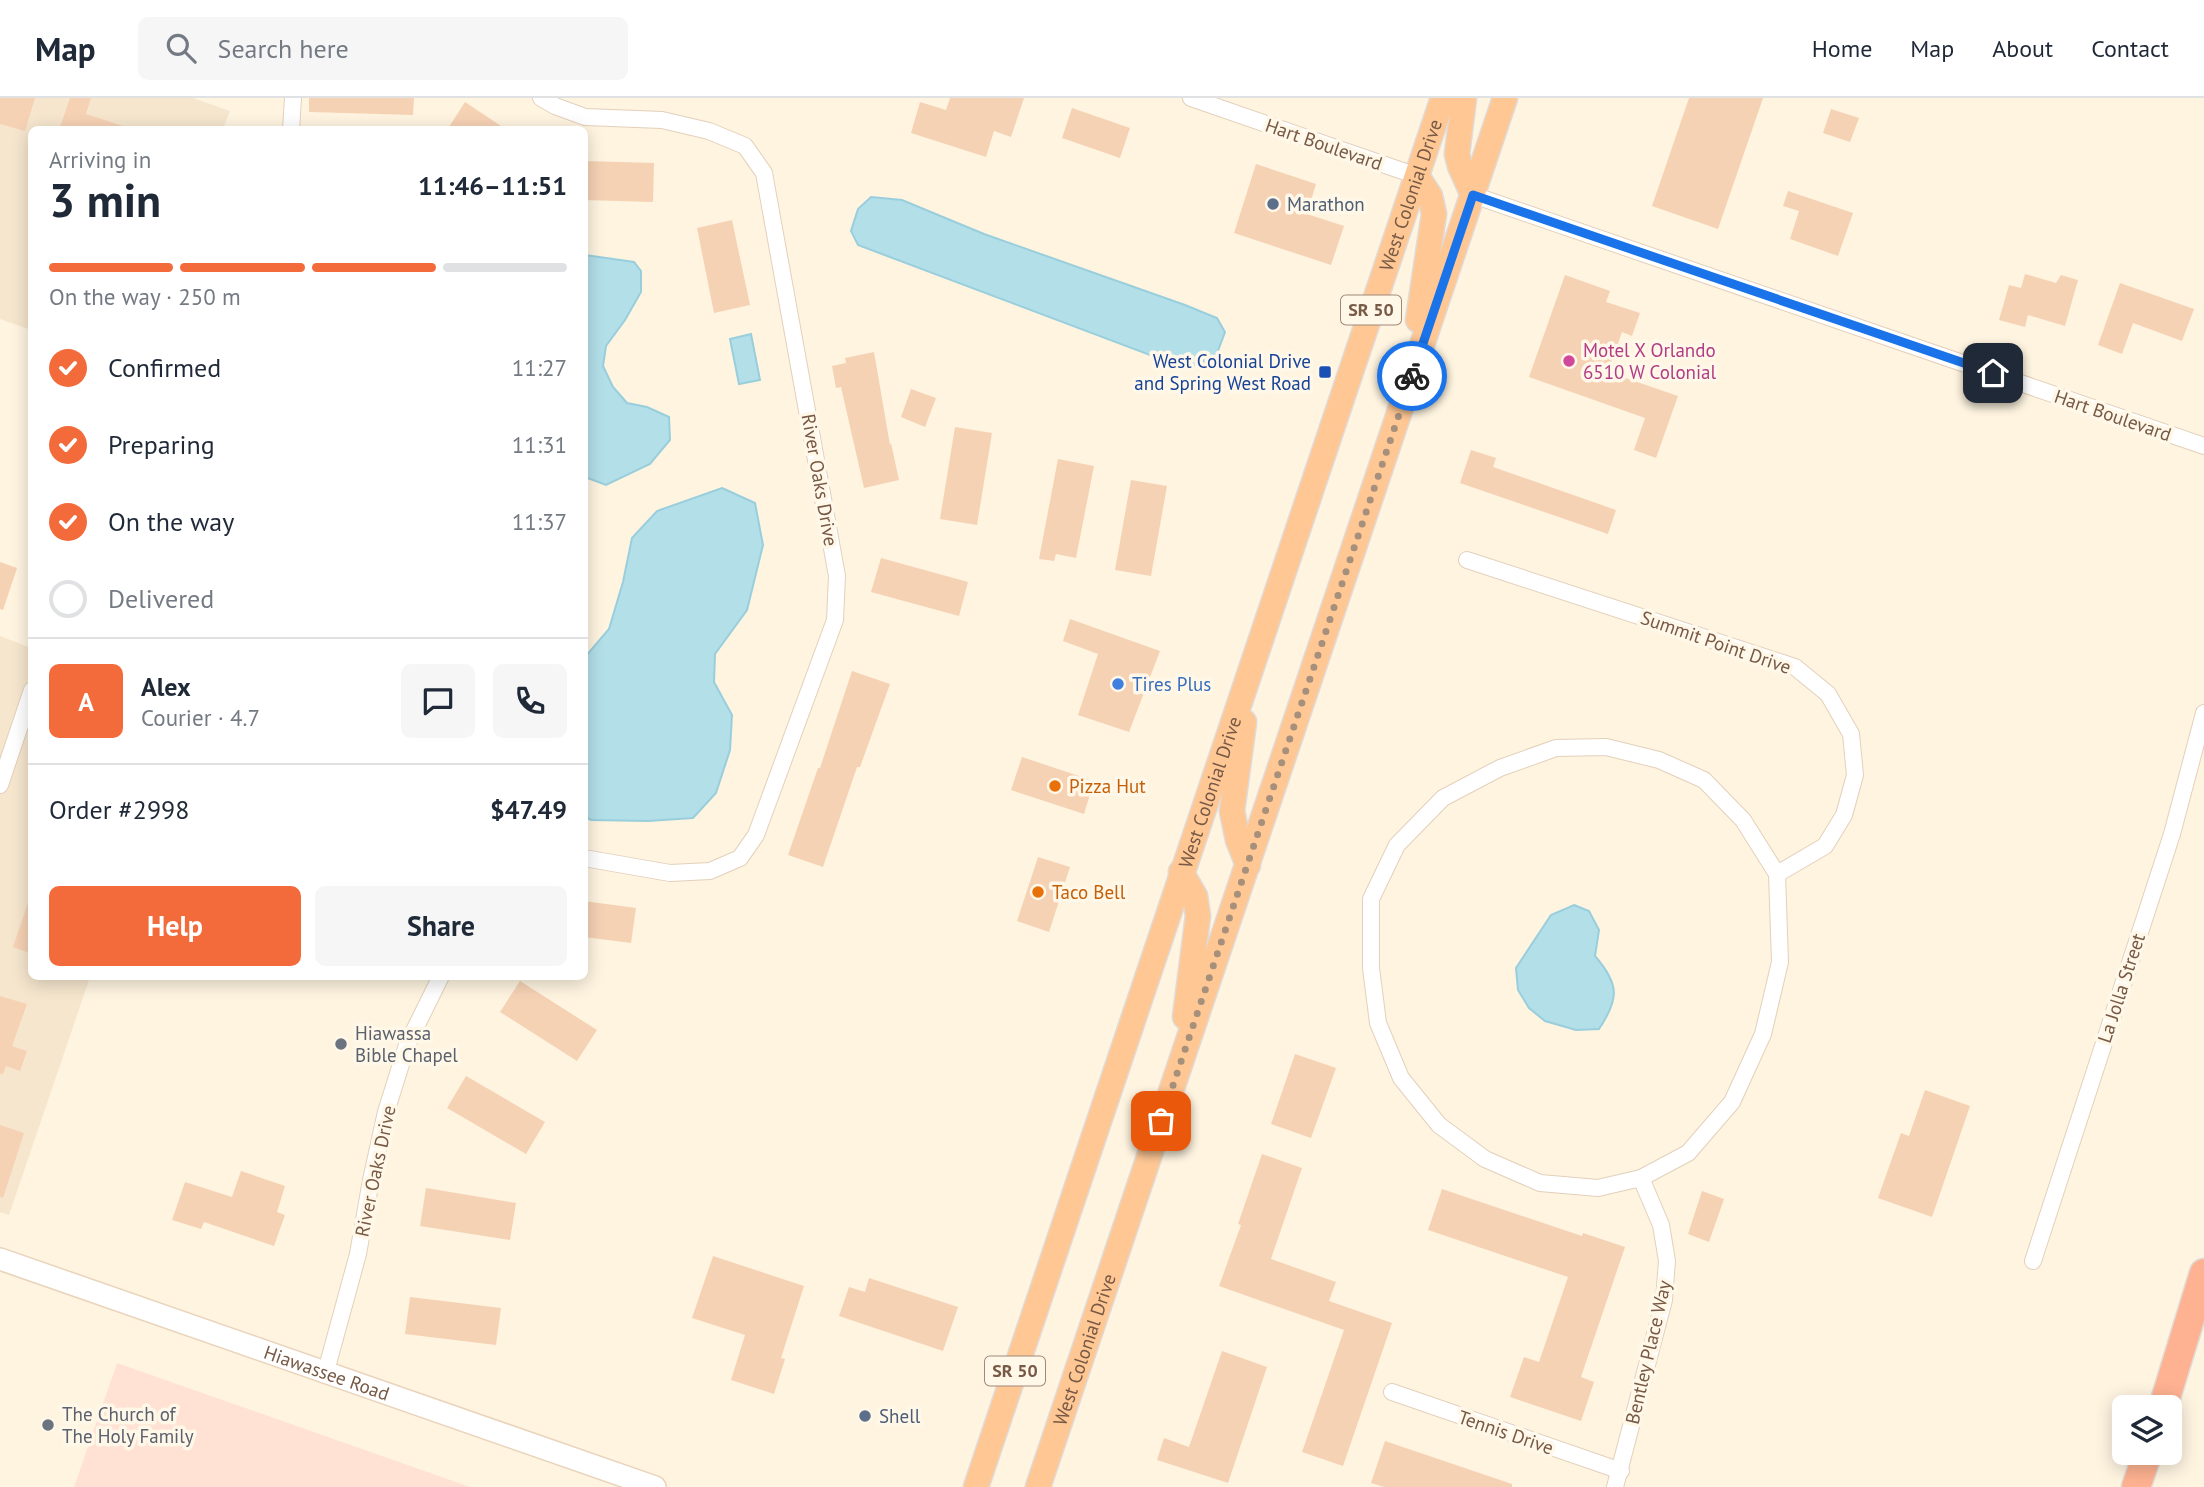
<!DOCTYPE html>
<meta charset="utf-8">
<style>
:root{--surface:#fff;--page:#f6f6f7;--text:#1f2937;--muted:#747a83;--line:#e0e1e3;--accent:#f36b3b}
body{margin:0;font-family:"PT Sans",sans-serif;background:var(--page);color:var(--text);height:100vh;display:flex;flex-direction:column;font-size:26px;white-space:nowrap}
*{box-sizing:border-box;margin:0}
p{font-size:23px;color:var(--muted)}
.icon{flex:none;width:38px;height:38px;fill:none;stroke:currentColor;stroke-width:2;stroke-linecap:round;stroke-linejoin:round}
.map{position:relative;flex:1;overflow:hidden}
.drawer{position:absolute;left:28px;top:28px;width:560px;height:854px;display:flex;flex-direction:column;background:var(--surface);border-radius:10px;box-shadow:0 4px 18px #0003}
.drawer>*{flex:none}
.controls{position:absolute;left:2112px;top:1297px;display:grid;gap:14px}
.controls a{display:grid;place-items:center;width:70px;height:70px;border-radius:10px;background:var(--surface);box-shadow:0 4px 18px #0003;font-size:35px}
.pin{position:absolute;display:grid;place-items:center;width:60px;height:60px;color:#fff;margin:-30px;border-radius:14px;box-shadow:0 4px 10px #0006}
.courier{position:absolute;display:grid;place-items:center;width:70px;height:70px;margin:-35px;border:5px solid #1a73e8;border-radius:50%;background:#fff;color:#222;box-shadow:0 2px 9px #0007}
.head em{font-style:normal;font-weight:600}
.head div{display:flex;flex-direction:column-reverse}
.head{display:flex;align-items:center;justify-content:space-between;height:119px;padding:0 21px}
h1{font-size:46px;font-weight:600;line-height:52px}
.bar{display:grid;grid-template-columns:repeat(4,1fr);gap:10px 7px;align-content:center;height:84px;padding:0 21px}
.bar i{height:9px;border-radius:5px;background:var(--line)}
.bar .selected{background:var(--accent)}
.bar p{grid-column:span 4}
.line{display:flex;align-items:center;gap:18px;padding:0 21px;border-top:2px solid var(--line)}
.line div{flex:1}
.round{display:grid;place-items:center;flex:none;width:74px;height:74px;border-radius:10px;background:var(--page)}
ol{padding:0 21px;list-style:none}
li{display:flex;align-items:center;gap:21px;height:77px}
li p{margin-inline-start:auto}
li .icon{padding:7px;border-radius:50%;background:var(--accent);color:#fff;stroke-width:4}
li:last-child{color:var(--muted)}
li i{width:38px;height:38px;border:4px solid var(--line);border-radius:50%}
.button{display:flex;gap:14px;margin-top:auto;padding:14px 21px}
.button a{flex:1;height:80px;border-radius:10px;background:var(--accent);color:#fff;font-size:28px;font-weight:600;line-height:80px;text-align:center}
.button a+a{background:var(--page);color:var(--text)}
header{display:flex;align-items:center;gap:42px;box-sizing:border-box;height:98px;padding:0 35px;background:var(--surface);border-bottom:2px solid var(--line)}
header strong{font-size:33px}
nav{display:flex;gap:38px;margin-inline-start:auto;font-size:24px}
.search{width:490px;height:63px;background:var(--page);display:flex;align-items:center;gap:18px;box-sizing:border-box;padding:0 24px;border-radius:10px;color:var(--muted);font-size:26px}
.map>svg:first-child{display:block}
</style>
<header>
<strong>Map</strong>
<div class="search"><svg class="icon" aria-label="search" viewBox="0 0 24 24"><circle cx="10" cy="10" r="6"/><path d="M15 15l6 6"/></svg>Search here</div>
<nav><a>Home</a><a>Map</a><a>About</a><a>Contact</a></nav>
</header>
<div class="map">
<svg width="2204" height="1389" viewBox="0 0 2204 1389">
<rect width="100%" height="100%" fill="#fef4e0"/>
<g fill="#f6e6ce">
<polygon points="0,0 193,0 230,13 223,31 32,32 31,232 0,221"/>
<polygon points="0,538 31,550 32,878 90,879 9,1117 0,1114"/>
</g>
<polygon fill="#ffe2d3" points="117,1265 470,1389 74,1389"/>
<g fill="#b3dfe9" stroke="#99cedc" stroke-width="2">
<polygon points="871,99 902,102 984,136 1185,207 1217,220 1225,234 1216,258 1187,271 858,147 851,133 858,111"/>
<polygon points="585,157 634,164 641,173 641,194 625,222 606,248 603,268 613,289 627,305 647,309 669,319 670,342 650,366 606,387 585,379"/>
<polygon points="751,236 760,282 739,286 730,241"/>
<polygon points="722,390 755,405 763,447 747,512 715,556 714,584 732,617 730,652 716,695 693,720 648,723 591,722 585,719 585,559 609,531 623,484 632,440 657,413"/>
<path d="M1574,807L1589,813L1599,832L1595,858C1620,887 1619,901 1599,931L1576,932L1545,923L1529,910L1518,892L1516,870L1551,817Z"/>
</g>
<g fill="#f6d2b5">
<polygon points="0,0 35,0 25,33 0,26"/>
<polygon points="70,0 91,0 86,16 123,28 122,32 59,32"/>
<polygon points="309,0 414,0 413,17 309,14"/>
<polygon points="950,0 1024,0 1011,39 994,33 986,59 911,35 920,4 946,12"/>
<polygon points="1689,0 1763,0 1718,131 1652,108"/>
<polygon points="465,4 507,32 447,32"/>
<polygon points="1072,10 1130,30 1120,60 1062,40"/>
<polygon points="1831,11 1859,20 1850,44 1823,35"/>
<polygon points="584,63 654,65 653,104 584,102"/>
<polygon points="1256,66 1316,86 1307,116 1344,128 1331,167 1234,135"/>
<polygon points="1788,93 1853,115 1838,158 1790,141 1799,113 1783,108"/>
<polygon points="732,122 750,207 714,215 697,130"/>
<polygon points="2025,176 2056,185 2061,177 2078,182 2065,228 2028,217 2025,229 1999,222 2009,187 2021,190"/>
<polygon points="1565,177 1610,193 1606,204 1640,215 1632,238 1622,234 1608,274 1678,298 1656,360 1634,352 1645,320 1529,279"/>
<polygon points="2120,185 2194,211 2182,243 2133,225 2122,256 2098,247"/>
<polygon points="874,254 890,347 891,345 899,382 864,390 841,289 836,290 832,268 846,265 845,260"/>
<polygon points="911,291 936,300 925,329 901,319"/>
<polygon points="955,329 992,335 977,427 940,421"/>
<polygon points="1471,352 1496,360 1493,369 1616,412 1608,436 1460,385"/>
<polygon points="1058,361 1094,368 1076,460 1056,456 1054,463 1039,461"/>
<polygon points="1131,382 1167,388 1151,478 1115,472"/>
<polygon points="881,460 968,484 959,518 871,494"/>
<polygon points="0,464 17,470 3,512 0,511"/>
<polygon points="1070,521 1160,553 1129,634 1078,617 1098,556 1063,543"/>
<polygon points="852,573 890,586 860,669 857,669 823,769 788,757 818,670 820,670"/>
<polygon points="1022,659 1094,683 1084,716 1011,692"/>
<polygon points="1038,759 1070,769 1049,834 1017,823"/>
<polygon points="29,802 32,802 32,856 13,849"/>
<polygon points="584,803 636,810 631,845 584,839"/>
<polygon points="520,883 597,932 577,963 500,914"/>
<polygon points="0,898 27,906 12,948 27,953 20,973 6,968 3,976 0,976"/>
<polygon points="1295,956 1336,970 1311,1040 1271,1026"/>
<polygon points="466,978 545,1024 526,1056 447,1010"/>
<polygon points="1925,992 1970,1008 1932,1119 1878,1100 1901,1035 1909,1038"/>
<polygon points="0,1027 24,1035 3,1100 0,1099"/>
<polygon points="1262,1056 1302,1070 1271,1161 1336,1184 1329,1203 1392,1225 1343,1368 1302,1354 1344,1232 1219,1188 1241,1127 1238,1126"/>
<polygon points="241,1073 285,1088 277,1114 285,1117 274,1148 204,1124 201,1131 172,1122 185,1084 232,1099"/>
<polygon points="426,1090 516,1105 510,1142 420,1128"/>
<polygon points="1442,1091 1582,1138 1583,1135 1625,1149 1581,1279 1594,1284 1581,1323 1510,1299 1524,1259 1539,1264 1568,1179 1428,1132"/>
<polygon points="1702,1093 1724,1101 1709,1144 1688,1136"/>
<polygon points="713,1158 804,1188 781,1260 785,1261 774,1296 731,1282 745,1237 692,1220"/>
<polygon points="869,1180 958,1209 943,1253 839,1218 849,1189 865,1194"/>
<polygon points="410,1199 501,1210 496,1247 405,1236"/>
<polygon points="1222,1253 1267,1269 1228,1385 1157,1362 1164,1340 1189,1349"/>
<polygon points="1385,1343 1512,1386 1512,1389 1384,1389 1371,1385"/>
</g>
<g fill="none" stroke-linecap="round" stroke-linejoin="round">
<defs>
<g id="minor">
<polyline points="541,0 555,8 585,19 662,22 709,33 745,48 764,75 837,478 835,522 756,737 740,760 710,773 670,775 584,760"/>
<polyline points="1191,0 1417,78"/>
<polyline points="291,32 293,0"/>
<polyline points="1473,97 2204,348"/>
<polyline points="1467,462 1795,569 1828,596 1851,636 1855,677 1844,717 1825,748 1777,776"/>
<polygon points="1606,649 1659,662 1704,682 1743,722 1777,776 1780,864 1763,936 1732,1004 1688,1055 1641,1080 1598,1090 1540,1085 1485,1061 1439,1027 1401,980 1378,925 1371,870 1371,801 1397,747 1443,700 1500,670 1556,650"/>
<polyline points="0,687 32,592"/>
<polyline points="2033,1163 2172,736 2204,615"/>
<polyline points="326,1273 358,1156 371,1082 386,1014 407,947 441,878"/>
<polyline points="1392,1294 1621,1373"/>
<polyline points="1615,1389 1664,1202 1667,1163 1661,1127 1641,1080"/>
</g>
<g id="secondary">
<path id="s1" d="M0,1161L655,1389"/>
</g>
<g id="trunk">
<polyline points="1464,0 1457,56 1460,68 1473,97"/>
<polyline points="1417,78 1430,98 1434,116 1418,222"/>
<polyline points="1244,624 1232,713 1238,742 1248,767"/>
<polyline points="1181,774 1195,798 1198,818 1185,919"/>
<path id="s2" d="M976,1389L1443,0"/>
<path id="s3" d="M1038,1389L1505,0"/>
</g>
<g id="motorway">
<polyline points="2163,1309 2204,1175"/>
<polyline points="2136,1389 2148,1354"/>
</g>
</defs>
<use href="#minor" stroke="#e3d0bb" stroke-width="18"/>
<use href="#secondary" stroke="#ead3bb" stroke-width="24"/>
<use href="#trunk" stroke="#e1dad6" stroke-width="27"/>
<use href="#motorway" stroke="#e1dad6" stroke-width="31"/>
<use href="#minor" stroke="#fff" stroke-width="16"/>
<use href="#secondary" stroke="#fff" stroke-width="21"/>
<use href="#trunk" stroke="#fec794" stroke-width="24"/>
<use href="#motorway" stroke="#feb291" stroke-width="28"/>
</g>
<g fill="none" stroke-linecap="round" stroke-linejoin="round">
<polyline stroke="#a68f7b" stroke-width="7" stroke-dasharray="0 12.6" points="1161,1023 1412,278"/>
<polyline stroke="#1a73e8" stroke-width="9" points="1412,278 1473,97 1993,275"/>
</g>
<g fill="#5c6f8a" stroke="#fff7e8" stroke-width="2.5">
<circle cx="1273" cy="106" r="7"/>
<circle cx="865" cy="1318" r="7"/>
</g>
<circle fill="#d1479c" stroke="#fff7e8" stroke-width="2.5" cx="1569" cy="263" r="7"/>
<rect fill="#1a4fb4" stroke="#fff7e8" stroke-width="2.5" x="1318" y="267" width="14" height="14" rx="3.5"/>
<circle fill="#3f7fe0" stroke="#fff7e8" stroke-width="2.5" cx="1118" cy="586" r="7"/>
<g fill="#e8710a" stroke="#fff7e8" stroke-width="2.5">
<circle cx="1055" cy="688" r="7"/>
<circle cx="1038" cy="794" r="7"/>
</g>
<g fill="#6b7280" stroke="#fff7e8" stroke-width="2.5">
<circle cx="341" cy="946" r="7"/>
<circle cx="48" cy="1327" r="7"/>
</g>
<g text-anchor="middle" stroke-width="7" stroke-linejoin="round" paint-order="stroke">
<g fill="#fff7e8" stroke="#a08876" stroke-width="2">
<rect x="1341" y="197.5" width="60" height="29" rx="5"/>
<rect x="985" y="1258.5" width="60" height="29" rx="5"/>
</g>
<g font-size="18" font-weight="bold" fill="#775945">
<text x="1371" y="218">SR 50</text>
<text x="1015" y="1279">SR 50</text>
</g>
<g font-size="19" fill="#775945" stroke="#fff7e8">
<text transform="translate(1324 46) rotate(19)" y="7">Hart Boulevard</text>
<text dy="7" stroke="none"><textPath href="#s2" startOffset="1363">West Colonial Drive</textPath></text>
<text transform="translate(2113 317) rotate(19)" y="7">Hart Boulevard</text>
<text transform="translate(820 382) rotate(80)" y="7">River Oaks Drive</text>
<text transform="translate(1716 544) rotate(19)" y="7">Summit Point Drive</text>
<text dy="7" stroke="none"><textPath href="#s2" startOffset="733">West Colonial Drive</textPath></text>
<text transform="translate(2121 890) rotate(-72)" y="7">La Jolla Street</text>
<text transform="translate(375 1073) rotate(-78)" y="7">River Oaks Drive</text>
<text dy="7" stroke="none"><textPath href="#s3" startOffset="145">West Colonial Drive</textPath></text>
<text transform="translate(1648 1254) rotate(-77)" y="7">Bentley Place Way</text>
<text dy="7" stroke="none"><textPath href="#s1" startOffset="346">Hiawassee Road</textPath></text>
<text transform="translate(1506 1334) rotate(19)" y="7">Tennis Drive</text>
</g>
<g font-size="19" fill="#4e5e75" stroke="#fff7e8" text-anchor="start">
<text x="1287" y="113">Marathon</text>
<text x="879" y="1325">Shell</text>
</g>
<g font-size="19" fill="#b23c85" stroke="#fff7e8" text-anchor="start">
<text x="1583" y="259">Motel X Orlando<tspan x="1583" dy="22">6510 W Colonial</tspan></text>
</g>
<g font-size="19" fill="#164399" stroke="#fff7e8" text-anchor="end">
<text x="1311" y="270">West Colonial Drive<tspan x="1311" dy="22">and Spring West Road</tspan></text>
</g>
<g font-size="19" fill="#366cbe" stroke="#fff7e8" text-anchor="start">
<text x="1132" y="593">Tires Plus</text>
</g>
<g font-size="19" fill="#c56008" stroke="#fff7e8" text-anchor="start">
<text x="1069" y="695">Pizza Hut</text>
<text x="1052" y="801">Taco Bell</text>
</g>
<g font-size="19" fill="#5b616d" stroke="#fff7e8" text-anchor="start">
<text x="355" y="942">Hiawassa<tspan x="355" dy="22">Bible Chapel</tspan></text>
<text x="62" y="1323">The Church of<tspan x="62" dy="22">The Holy Family</tspan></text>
</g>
</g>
</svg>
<div class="controls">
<a><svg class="icon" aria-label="layers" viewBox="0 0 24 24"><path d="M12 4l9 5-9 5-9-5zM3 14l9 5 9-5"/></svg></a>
</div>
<div class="pin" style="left:1161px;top:1023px;background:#ea580c"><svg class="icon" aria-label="bag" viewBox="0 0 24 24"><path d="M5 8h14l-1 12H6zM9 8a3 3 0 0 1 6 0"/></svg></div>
<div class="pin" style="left:1993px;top:275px;background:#1f2937"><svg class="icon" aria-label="home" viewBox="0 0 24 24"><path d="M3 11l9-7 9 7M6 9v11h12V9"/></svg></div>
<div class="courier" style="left:1412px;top:278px"><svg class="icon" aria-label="bike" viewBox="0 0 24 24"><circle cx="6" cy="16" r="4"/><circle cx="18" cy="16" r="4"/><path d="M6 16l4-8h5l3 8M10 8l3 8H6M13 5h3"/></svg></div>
<section class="drawer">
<div class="head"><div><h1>3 min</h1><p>Arriving in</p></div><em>11:46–11:51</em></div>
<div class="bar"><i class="selected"></i><i class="selected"></i><i class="selected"></i><i></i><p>On the way · 250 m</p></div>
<ol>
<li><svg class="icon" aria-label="check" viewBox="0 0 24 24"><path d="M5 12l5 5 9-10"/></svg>Confirmed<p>11:27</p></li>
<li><svg class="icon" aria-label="check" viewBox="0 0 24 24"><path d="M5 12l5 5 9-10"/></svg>Preparing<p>11:31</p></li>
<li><svg class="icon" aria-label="check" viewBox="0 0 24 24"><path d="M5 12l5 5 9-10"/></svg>On the way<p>11:37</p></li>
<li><i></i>Delivered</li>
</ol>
<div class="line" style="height:126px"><b class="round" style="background:var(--accent);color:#fff">A</b><div><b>Alex</b><p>Courier · 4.7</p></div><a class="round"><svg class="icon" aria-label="chat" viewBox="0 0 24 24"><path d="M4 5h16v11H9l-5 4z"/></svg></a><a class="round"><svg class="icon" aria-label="phone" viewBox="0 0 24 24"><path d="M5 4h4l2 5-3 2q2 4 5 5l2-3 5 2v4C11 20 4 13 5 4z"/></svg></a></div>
<div class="line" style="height:91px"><div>Order #2998</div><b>$47.49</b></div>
<div class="button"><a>Help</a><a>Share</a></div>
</section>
</div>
